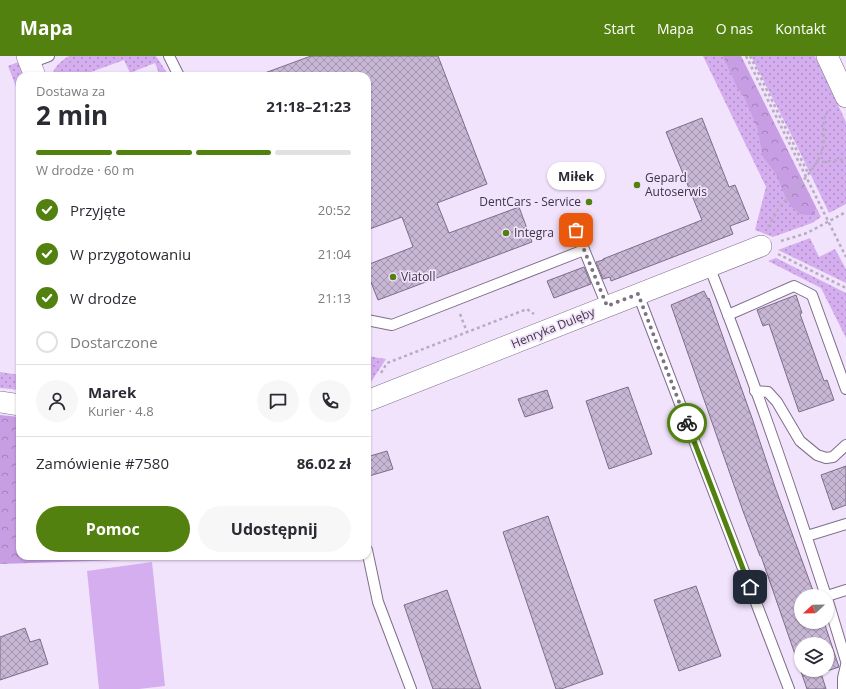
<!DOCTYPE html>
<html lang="pl">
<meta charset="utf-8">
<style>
:root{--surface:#fff;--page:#f7f7f7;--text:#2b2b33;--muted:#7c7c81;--line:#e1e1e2;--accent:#538110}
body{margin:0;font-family:"Open Sans",sans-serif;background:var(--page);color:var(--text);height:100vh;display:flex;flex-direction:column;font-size:15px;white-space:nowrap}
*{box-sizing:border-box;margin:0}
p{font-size:13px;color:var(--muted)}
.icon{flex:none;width:22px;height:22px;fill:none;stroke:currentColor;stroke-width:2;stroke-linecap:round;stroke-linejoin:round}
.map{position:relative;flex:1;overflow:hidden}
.drawer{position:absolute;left:16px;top:16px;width:355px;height:488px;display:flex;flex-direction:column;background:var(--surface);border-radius:12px;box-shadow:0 1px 3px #0004}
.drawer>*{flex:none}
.needle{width:26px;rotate:248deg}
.controls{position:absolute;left:794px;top:533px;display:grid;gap:8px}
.controls a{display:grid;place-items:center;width:40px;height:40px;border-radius:50%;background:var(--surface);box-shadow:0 1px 3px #0004;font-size:20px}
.pin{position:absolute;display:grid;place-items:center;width:34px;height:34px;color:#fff;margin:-17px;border-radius:8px;box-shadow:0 2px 6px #0006}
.courier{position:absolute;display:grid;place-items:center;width:40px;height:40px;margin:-20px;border:3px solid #538110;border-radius:50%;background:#fff;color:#222;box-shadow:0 1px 5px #0007}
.bubble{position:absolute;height:28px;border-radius:14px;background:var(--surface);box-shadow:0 1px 3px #0004;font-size:13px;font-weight:700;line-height:28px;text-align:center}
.overview em{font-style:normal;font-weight:700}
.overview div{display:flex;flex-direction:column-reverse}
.overview{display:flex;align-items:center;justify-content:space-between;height:68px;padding:0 20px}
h1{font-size:26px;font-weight:700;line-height:30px}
.bar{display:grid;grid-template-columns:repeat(4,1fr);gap:6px 4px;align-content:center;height:48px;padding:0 20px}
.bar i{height:5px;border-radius:3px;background:var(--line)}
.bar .on{background:var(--accent)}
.bar p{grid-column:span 4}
.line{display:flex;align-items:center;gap:10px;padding:0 20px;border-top:1px solid var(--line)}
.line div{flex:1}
.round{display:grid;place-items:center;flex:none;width:42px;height:42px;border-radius:21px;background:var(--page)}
ol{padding:0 20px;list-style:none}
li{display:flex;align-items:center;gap:12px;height:44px}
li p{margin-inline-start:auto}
li .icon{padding:4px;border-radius:50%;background:var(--accent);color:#fff;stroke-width:4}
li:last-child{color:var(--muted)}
li i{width:22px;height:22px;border:2px solid var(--line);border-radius:50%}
.button{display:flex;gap:8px;margin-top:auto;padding:8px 20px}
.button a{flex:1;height:46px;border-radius:24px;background:var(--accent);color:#fff;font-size:16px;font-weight:700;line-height:46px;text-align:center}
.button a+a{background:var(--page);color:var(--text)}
header{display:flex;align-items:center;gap:24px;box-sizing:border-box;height:56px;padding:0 20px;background:var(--accent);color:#fff}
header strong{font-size:19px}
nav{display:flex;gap:22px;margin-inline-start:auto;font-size:14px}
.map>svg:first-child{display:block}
</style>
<header>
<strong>Mapa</strong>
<nav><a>Start</a><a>Mapa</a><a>O nas</a><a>Kontakt</a></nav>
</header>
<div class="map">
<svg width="846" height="633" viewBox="0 0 846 633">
<defs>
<pattern id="grass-dots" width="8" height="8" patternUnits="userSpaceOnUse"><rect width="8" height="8" fill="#d5aef0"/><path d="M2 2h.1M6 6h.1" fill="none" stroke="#ae8ec4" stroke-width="1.8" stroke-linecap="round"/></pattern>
<pattern id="forest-crowns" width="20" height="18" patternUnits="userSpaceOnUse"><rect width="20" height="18" fill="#c79ee3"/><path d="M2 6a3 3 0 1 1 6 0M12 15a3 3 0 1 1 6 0" fill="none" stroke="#a382ba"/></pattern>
<pattern id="building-cross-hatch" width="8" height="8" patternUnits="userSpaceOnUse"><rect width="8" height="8" fill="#c8b6d5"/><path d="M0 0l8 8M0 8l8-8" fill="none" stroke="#a495ae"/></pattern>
</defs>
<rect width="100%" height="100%" fill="#f2e3fd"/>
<g fill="url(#grass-dots)">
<path d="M69,0H156L169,20H160L155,7L130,17L124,4L80,20H51C55,11 60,5 69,0Z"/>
<polygon points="703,0 741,0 821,161 812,167 773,181 755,174 766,131"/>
<polygon points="751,0 815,0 846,66 846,148 829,157 796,88"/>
<polygon points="21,5 26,20 20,20 20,41 8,10"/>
<polygon points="810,182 819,201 835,193 846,213 846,227 778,194"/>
<polygon points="776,202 846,237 846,282 821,232 768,205"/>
<polygon points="367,300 386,303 371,326 367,328"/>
<polygon points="0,316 20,319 20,334 0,332"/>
</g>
<g fill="url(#forest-crowns)">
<polygon points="723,0 741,0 816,152 814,159 806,159 800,158 791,150 786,142 776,118 763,101 757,71 744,41 736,29"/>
<polygon points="0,359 20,361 20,500 122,500 122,504 0,508"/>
</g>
<polygon fill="#d5aef0" points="152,506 165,630 139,633 99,633 87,515"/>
<g fill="url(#building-cross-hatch)" stroke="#7e6d8a" fill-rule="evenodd">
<polygon points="311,0 438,0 487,128 437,147 449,177 519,151 532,186 378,244 367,216 367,209 413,191 402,161 367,174 367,20 262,20 262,18"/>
<polygon points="702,62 729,131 735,129 749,163 730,170 733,178 611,225 610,221 603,223 596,206 603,204 603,203 702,164 666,76"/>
<polygon points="584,211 591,228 554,242 547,225"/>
<path d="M704,235L708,243L709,242L752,362L775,431L815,540H801V566H824L839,611L821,617L826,633H807L761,500H760L743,455L671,249ZM801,588H827V614H801Z"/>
<polygon points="796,239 802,257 800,258 824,325 827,324 834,344 799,356 769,268 763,270 757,254"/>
<polygon points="628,331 652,398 609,413 586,345"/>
<polygon points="547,334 553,352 525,361 518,343"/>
<polygon points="387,395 393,413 369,420 367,410 367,401"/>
<polygon points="846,410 846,449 833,454 821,419"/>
<polygon points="548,460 603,618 561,633 556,633 503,476"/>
<polygon points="696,530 721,600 679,615 654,544"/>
<polygon points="447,534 481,633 433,633 404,549"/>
<polygon points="25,572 30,586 40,583 48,608 0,624 0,581"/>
</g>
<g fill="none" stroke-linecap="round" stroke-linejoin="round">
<defs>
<g id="service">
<polyline points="169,0 179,20"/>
<polyline points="30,7 49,0"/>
<polyline points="576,174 607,250"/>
<path d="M709,210C752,318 790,429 826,540"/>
<polyline points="638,238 789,633"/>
<polyline points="728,259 794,230 812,239 846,333"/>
<polyline points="367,264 392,269 584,194"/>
<polyline points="755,335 768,336 777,346 800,385 817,399 826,402 833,401 846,389"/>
<polyline points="807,480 846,468"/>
<polyline points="367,494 378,546 411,633"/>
<polyline points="827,540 846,534"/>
<polyline points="827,542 846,605"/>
<polyline points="843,633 843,622 846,609"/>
</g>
<g id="minor">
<polyline points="27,0 35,20"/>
<polyline points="827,0 846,41"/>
<polyline points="367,345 761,190"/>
<polyline points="0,346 20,349"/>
</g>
</defs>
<use href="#service" stroke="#7f6e8b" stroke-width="12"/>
<use href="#minor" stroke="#7f6e8b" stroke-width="22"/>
<g stroke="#b8acc1" stroke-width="2.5" stroke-dasharray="3 3" stroke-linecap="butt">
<polyline points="746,0 846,201"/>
<polyline points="750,0 808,117"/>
<polyline points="816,105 823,106 846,103"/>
<path d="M768,171C773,163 777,154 783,147C796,131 815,115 822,95C827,80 818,65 830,53"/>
<polyline points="781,185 807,177 846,156"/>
<polyline points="778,198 846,232"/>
<polyline points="460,258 467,276"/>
<polyline points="381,317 387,307 527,253 534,258"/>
</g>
<use href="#service" stroke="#fff" stroke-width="10"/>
<use href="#minor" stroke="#fff" stroke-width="21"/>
</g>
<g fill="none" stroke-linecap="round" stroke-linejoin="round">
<polyline stroke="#7c7283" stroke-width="4" stroke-dasharray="0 7.2" points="576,174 607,250 638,238 687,367"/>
<polyline stroke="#538110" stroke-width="5" points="687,367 750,531"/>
</g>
<g fill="#538110" stroke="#f2e3fd" stroke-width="1.5">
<circle cx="637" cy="129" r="4"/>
<circle cx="589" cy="146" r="4"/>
<circle cx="506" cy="177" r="4"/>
<circle cx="393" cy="221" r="4"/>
</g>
<g text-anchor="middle" stroke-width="3.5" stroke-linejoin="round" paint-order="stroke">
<g font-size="12" fill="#3d3542" stroke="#f2e3fd" text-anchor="start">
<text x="645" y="126">Gepard<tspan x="645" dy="14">Autoserwis</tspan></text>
<text x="581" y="150" text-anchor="end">DentCars - Service</text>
<text x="514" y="181">Integra</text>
<text x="401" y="225">Viatoll</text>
</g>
<g font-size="12" fill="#3d3542" stroke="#f2e3fd">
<text transform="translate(553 272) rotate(-22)" y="4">Henryka Dulęby</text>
</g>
</g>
</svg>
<div class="controls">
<a><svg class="needle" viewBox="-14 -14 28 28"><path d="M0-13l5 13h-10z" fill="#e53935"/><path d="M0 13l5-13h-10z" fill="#7c7c81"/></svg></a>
<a><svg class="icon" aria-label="layers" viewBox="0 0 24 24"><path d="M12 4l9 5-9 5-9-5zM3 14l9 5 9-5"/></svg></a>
</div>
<div class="pin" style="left:576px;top:174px;background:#ea580c"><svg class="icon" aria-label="bag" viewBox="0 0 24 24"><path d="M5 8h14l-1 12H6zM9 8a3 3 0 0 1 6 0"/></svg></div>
<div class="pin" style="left:750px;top:531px;background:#1f2937"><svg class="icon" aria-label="home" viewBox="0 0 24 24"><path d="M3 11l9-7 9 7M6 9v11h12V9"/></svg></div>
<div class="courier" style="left:687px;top:367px"><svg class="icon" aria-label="bike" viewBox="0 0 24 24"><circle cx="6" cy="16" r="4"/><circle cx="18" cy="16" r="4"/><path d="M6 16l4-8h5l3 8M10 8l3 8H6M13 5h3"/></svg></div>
<div class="bubble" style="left:547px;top:106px;width:58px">Miłek</div>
<section class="drawer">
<div class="overview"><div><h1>2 min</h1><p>Dostawa za</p></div><em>21:18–21:23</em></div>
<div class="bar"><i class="on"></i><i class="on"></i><i class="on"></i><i></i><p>W drodze · 60 m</p></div>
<ol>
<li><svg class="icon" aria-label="check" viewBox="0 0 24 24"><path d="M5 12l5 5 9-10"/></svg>Przyjęte<p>20:52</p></li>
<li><svg class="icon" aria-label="check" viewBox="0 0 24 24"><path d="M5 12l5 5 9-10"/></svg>W przygotowaniu<p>21:04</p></li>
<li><svg class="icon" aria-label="check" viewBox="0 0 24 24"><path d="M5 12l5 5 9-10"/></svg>W drodze<p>21:13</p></li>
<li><i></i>Dostarczone</li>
</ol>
<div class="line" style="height:72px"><a class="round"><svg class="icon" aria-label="person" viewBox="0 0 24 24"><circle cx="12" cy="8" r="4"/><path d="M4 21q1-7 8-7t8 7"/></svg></a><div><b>Marek</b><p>Kurier · 4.8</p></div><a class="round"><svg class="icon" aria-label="chat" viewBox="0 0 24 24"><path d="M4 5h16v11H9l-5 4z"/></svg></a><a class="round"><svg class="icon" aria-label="phone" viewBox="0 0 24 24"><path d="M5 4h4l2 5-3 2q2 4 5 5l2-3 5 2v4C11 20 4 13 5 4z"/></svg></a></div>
<div class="line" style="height:52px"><div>Zamówienie #7580</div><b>86.02 zł</b></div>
<div class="button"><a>Pomoc</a><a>Udostępnij</a></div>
</section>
</div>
